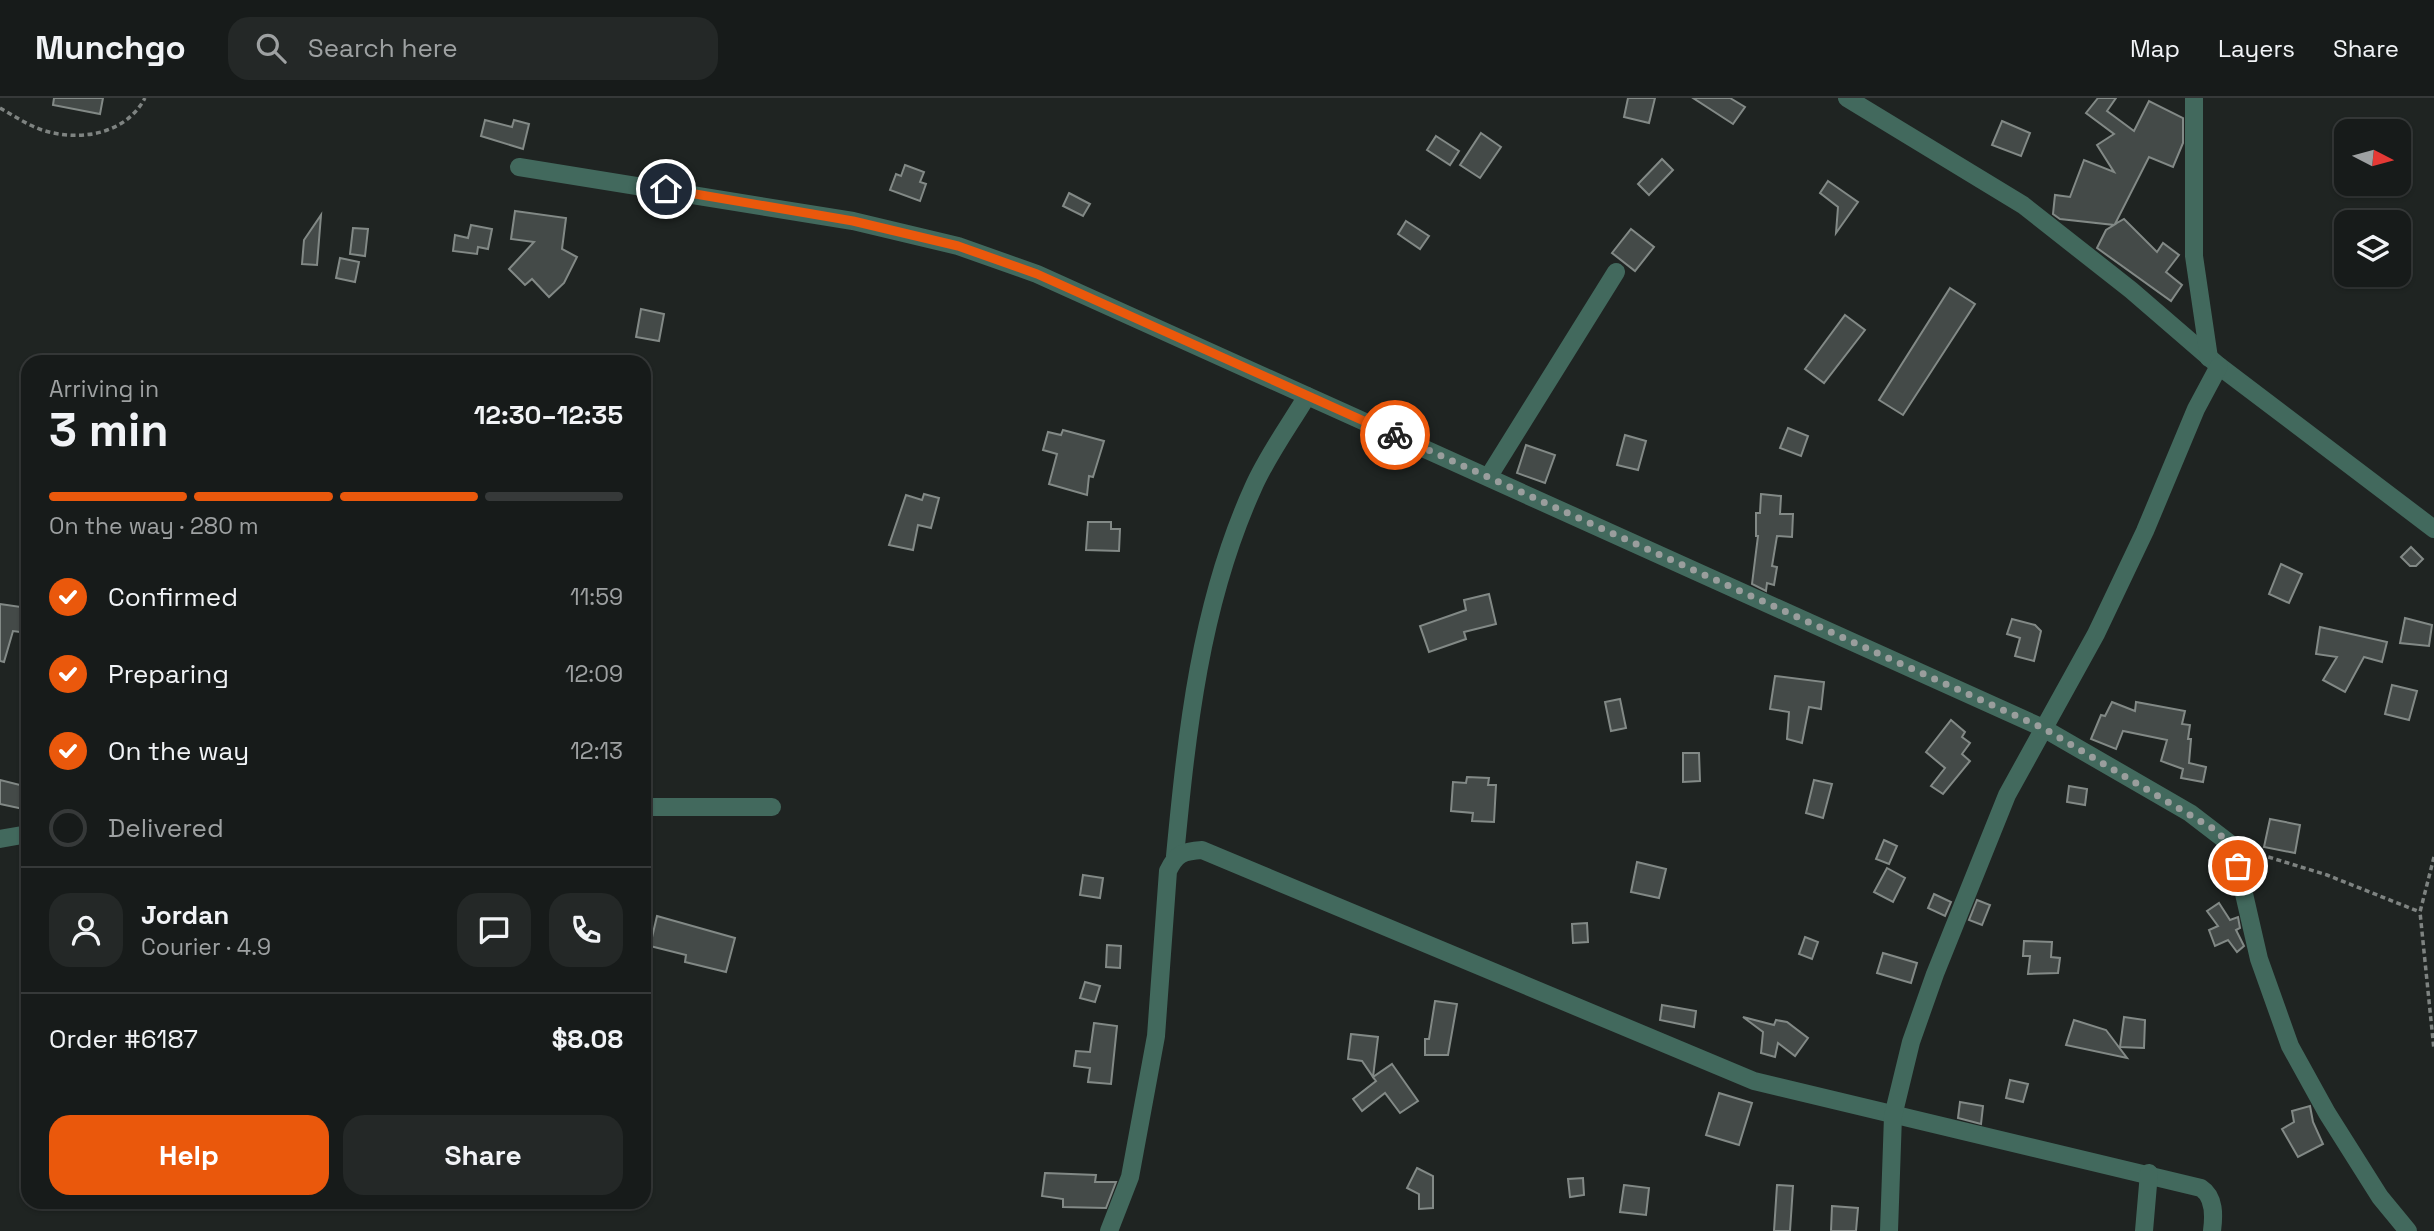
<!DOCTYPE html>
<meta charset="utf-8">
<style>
:root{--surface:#171b1a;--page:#242827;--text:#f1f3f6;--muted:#9ea1a2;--line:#363939;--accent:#ea580c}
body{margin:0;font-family:"Space Grotesk",sans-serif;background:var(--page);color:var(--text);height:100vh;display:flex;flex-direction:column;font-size:26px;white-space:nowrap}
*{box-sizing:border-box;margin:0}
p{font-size:23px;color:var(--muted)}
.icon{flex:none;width:38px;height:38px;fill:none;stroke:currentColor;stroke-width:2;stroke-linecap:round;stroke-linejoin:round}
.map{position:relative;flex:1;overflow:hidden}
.details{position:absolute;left:21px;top:257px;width:630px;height:854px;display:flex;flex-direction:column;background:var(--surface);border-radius:21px;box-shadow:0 2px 5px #0004,0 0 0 2px var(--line)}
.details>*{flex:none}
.needle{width:46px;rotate:96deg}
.buttons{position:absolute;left:2334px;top:21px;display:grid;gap:14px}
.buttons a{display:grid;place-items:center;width:77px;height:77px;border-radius:14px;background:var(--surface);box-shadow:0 2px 5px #0004,0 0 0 2px var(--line);font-size:35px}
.pin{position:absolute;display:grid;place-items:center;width:60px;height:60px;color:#fff;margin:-30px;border:4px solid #fff;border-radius:50%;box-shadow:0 2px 7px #0007}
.courier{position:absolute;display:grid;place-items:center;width:70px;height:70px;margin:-35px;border:5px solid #ea580c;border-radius:50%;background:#fff;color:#222;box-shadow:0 2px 9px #0007}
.overview em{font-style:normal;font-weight:800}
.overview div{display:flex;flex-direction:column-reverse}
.overview{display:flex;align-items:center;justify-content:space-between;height:119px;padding:0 28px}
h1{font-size:46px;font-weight:800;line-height:52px}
.bar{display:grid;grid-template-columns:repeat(4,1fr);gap:10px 7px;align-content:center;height:84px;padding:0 28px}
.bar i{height:9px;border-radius:5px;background:var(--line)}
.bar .on{background:var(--accent)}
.bar p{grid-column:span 4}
.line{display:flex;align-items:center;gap:18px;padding:0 28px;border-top:2px solid var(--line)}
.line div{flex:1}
.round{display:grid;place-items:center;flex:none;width:74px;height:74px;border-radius:21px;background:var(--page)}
ol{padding:0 28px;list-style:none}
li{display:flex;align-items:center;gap:21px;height:77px}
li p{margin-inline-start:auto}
li .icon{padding:7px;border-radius:50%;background:var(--accent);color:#fff;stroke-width:4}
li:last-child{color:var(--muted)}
li i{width:38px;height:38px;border:4px solid var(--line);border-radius:50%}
.primary-button{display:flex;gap:14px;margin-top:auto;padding:14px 28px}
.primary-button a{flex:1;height:80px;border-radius:21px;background:var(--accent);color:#fff;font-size:28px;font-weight:800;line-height:80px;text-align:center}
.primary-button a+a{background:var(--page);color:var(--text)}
header{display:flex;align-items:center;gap:42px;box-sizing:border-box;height:98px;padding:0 35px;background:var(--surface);border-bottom:2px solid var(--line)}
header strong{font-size:33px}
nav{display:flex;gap:38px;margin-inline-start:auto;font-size:24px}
.search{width:490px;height:63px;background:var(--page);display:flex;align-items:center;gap:18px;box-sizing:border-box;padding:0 24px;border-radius:21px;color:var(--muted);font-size:26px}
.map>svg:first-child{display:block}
</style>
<header>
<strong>Munchgo</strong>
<div class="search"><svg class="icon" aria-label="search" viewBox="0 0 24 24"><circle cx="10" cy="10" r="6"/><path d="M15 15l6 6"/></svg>Search here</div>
<nav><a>Map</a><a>Layers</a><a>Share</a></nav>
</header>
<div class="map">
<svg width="2434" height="1133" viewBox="0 0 2434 1133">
<rect width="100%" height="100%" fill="#1f2422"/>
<g fill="#444a48" stroke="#828986" stroke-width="2">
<polygon points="54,0 103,0 100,16 53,7"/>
<polygon points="1628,0 1655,0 1649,25 1624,19"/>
<polygon points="1693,0 1730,0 1745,9 1733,26"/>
<polygon points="2098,0 2116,0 2107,13 2134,33 2149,3 2183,20 2183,45 2173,69 2149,59 2115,126 2124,121 2157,154 2163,145 2179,157 2166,174 2182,187 2171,203 2097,150 2106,132 2114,127 2060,121 2053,116 2055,97 2070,99 2084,62 2114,74 2097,47 2114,36 2086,15"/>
<polygon points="485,22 512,29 514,22 529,26 523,51 481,38"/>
<polygon points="2002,23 2030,35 2021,58 1992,47"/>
<polygon points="1481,35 1501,49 1480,80 1460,67"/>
<polygon points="1436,38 1459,53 1450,67 1427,52"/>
<polygon points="1662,61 1673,72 1649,97 1638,86"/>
<polygon points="905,67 924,74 920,84 926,86 920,103 890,92 896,76 901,78"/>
<polygon points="1828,83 1858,104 1836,135 1838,109 1820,95"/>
<polygon points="1069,95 1090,106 1083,118 1063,108"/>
<polygon points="515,113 566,120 562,151 577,159 564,185 549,199 532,181 525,187 509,171 534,144 511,141"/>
<polygon points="321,117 317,167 302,166 304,142"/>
<polygon points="1406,123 1429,138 1420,151 1398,136"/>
<polygon points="471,127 492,131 488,151 478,149 477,156 453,153 455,137 468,140"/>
<polygon points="353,130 368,131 365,158 350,156"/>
<polygon points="1631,131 1654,149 1635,173 1612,155"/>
<polygon points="340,160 359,164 355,184 336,180"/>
<polygon points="1950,190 1975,206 1903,317 1879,302"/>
<polygon points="641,211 664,216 659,243 636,239"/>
<polygon points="1845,217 1865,232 1824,285 1805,271"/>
<polygon points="1788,330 1808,338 1801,358 1780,350"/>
<polygon points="1063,332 1104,343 1093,379 1089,378 1087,397 1049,386 1057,356 1043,352 1048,334 1061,337"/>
<polygon points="1625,337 1646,343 1638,372 1617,367"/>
<polygon points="1526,347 1555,357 1545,385 1517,375"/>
<polygon points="924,396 939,400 931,430 918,427 913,452 889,447 906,397 922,402"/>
<polygon points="1761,396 1781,398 1780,416 1793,416 1792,439 1777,438 1772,468 1777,469 1774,487 1767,485 1766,493 1752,486 1758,438 1756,438 1756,415 1760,415"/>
<polygon points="1088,424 1111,424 1111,431 1120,431 1119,453 1086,452"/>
<polygon points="2411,449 2423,461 2416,468 2410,468 2401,459"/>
<polygon points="2281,466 2302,476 2289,505 2269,496"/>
<polygon points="1489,496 1496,526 1464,534 1466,541 1429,554 1420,528 1466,512 1464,502"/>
<polygon points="0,506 28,510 28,535 13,533 4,564 0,563"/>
<polygon points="2405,520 2432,527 2429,548 2400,545"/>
<polygon points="2012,521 2035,527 2041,533 2034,563 2015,558 2020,540 2007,536"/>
<polygon points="2320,529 2387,544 2382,564 2364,559 2345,594 2323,582 2337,559 2316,556"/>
<polygon points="1775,578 1824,584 1821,611 1809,609 1802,645 1787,641 1789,614 1770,611"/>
<polygon points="2392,587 2417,593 2409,622 2385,616"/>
<polygon points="1620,601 1626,630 1611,633 1605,604"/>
<polygon points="2112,604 2135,613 2136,604 2185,613 2182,626 2190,627 2188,641 2191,641 2189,665 2206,669 2203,684 2181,680 2183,671 2161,663 2167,642 2123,633 2116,651 2091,641 2101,617 2105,618"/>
<polygon points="1951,622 1965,634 1962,639 1970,645 1962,656 1970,663 1943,696 1931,688 1945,670 1926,654"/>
<polygon points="1683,655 1699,655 1700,683 1683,684"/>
<polygon points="1467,679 1489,680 1488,687 1496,687 1494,724 1472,723 1473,715 1451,713 1453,684 1466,685"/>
<polygon points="0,682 28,689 28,712 0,706"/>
<polygon points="1814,682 1832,686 1823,720 1806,715"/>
<polygon points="2069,688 2087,691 2085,707 2067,704"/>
<polygon points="2270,721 2300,727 2295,755 2264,749"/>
<polygon points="1884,742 1897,748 1889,766 1876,761"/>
<polygon points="1637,764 1666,771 1659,800 1631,794"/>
<polygon points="1887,770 1905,780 1893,804 1874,794"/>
<polygon points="1083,777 1103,780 1100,800 1080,797"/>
<polygon points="1934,796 1951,804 1945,818 1928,810"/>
<polygon points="1977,802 1990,807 1982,827 1969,822"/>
<polygon points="2219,805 2230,822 2238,819 2240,830 2236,832 2244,848 2237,854 2228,842 2215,848 2209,832 2218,828 2207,813"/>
<polygon points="657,818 735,840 726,874 685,864 686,857 650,848"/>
<polygon points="1587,825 1588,844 1573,845 1572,826"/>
<polygon points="1805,839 1818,844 1812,861 1799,856"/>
<polygon points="2024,843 2052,844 2051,859 2060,860 2058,875 2028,876 2030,858 2023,858"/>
<polygon points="1107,847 1121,848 1120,870 1106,869"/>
<polygon points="1883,855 1917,865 1911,885 1877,875"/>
<polygon points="1085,884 1100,888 1095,904 1080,900"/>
<polygon points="1435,903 1457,906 1448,957 1425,957 1425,941 1429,941"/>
<polygon points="1662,907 1696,913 1694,929 1660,922"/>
<polygon points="1743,919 1774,927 1776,922 1787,924 1808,940 1795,958 1778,945 1775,959 1761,955 1763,934"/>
<polygon points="2124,919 2145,922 2144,950 2120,949"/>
<polygon points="2074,922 2106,932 2127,960 2066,947"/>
<polygon points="1094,925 1117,928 1111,986 1088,984 1090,970 1074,968 1076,953 1090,954"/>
<polygon points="1351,936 1378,939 1373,979 1362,963 1348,961"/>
<polygon points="1392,966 1418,1003 1400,1015 1385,995 1362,1013 1353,1001 1376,983 1373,979"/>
<polygon points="2010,982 2028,986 2023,1004 2006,1000"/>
<polygon points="1719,995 1752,1005 1739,1047 1706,1037"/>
<polygon points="1960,1004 1983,1008 1981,1026 1958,1020"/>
<polygon points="2310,1008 2313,1024 2323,1046 2298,1059 2282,1031 2294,1024 2292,1013"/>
<polygon points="1417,1070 1433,1078 1433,1110 1419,1111 1419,1096 1407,1090"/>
<polygon points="1045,1075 1096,1077 1095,1084 1116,1084 1106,1110 1063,1109 1063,1101 1042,1098"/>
<polygon points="1583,1080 1584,1097 1570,1099 1568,1081"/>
<polygon points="1624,1087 1649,1090 1646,1117 1620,1114"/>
<polygon points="1777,1087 1793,1088 1790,1133 1774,1133"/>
<polygon points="1832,1108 1858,1110 1856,1133 1831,1133"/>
</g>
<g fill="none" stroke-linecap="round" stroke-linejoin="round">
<g stroke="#7e8381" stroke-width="3.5" stroke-dasharray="5 3.5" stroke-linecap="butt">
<path d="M0,10C16,19 32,30 49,34C86,43 127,34 145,0"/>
<polyline points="2252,754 2327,777 2420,814"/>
<polyline points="2434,759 2420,814 2434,952"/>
</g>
<g stroke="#42695d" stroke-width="18">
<polyline points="1847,0 2023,107 2131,192 2219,268 2434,431"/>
<polyline points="2194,0 2194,158 2209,260"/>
<polyline points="519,69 853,123 958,148 1037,176 2043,630 2190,715 2233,748 2259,861 2290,948 2327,1015 2380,1099 2408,1133"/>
<polyline points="1489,378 1616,174"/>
<polyline points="644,709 772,709"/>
<polyline points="0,741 28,736"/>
<path d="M1175,758C1187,633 1200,507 1253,390C1267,358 1289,328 1307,298"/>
<path d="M1109,1133L1130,1079L1156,938L1168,773C1176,756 1183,753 1202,752L1754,983L2201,1090C2215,1099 2214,1118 2212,1133"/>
<polyline points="1889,1133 1893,1018 1911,944 1935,876 2007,697 2096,536 2145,433 2196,311 2219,268"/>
<polyline points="2144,1133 2149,1075"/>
</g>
</g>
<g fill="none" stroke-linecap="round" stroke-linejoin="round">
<polyline stroke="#9a9e9d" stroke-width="7" stroke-dasharray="0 12.6" points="1395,337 2043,630 2212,730 2233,748 2238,768"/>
<polyline stroke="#ea580c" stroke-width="9" points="666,91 853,123 958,148 1037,176 1395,337"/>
</g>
</svg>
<div class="buttons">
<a><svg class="needle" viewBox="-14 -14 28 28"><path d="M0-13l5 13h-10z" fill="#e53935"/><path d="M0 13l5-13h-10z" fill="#9ea1a2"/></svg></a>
<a><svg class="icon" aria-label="layers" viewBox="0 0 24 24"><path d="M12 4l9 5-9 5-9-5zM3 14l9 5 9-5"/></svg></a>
</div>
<div class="pin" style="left:2238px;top:768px;background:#ea580c"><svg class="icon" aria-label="bag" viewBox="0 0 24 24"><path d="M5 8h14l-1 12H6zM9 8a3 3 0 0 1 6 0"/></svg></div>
<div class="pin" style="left:666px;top:91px;background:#1f2937"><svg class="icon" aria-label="home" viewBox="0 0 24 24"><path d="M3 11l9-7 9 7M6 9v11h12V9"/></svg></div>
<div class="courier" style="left:1395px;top:337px"><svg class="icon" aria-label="bike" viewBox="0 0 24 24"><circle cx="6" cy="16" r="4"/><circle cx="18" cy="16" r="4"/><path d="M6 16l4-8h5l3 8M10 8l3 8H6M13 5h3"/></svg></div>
<section class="details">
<div class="overview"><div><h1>3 min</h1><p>Arriving in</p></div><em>12:30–12:35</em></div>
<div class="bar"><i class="on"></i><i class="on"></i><i class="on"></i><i></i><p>On the way · 280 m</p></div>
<ol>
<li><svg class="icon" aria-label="check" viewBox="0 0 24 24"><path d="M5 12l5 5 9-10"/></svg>Confirmed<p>11:59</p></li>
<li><svg class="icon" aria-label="check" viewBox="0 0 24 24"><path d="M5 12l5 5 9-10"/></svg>Preparing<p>12:09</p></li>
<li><svg class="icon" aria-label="check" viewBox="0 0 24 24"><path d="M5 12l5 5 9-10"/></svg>On the way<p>12:13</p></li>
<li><i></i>Delivered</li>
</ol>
<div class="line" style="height:126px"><a class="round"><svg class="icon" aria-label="person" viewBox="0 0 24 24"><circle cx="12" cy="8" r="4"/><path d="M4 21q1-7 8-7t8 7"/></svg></a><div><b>Jordan</b><p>Courier · 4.9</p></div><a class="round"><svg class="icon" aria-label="chat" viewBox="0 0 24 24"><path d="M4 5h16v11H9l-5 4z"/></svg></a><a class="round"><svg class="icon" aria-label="phone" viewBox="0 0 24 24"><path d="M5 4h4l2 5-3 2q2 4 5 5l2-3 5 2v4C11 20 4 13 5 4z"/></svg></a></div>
<div class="line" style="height:91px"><div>Order #6187</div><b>$8.08</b></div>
<div class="primary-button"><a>Help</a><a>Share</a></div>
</section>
</div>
